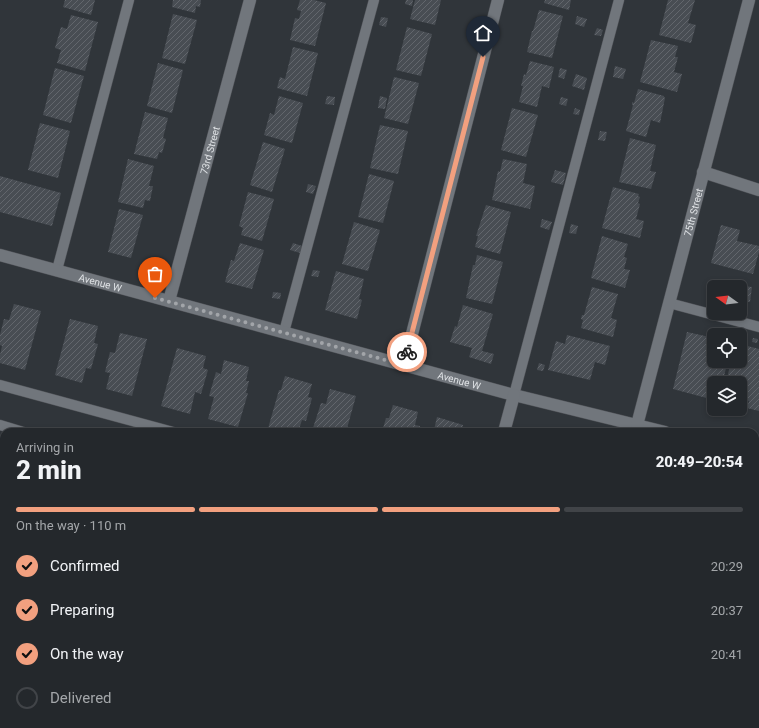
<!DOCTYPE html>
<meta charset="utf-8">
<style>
:root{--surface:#24282c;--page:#303438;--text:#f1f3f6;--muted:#a3a6a9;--line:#414448;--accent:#f2a07f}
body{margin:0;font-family:Roboto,sans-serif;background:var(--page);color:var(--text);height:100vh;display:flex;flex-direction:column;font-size:15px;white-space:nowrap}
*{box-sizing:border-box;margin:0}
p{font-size:13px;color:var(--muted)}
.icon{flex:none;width:22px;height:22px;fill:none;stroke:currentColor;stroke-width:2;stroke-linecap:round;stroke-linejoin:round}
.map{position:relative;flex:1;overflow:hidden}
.drawer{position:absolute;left:0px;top:428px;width:759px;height:300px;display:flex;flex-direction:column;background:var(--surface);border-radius:12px 12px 0 0;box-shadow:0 2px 6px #0003,0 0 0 1px var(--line)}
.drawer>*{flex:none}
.needle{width:26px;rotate:285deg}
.buttons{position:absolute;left:707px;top:280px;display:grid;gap:8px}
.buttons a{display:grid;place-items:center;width:40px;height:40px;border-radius:6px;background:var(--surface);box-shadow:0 2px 6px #0003,0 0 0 1px var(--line);font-size:20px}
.pin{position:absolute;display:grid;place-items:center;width:34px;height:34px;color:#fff;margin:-41px -17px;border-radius:50% 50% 50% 0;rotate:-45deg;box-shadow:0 0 4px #0007}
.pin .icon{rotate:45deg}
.courier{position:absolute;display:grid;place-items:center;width:40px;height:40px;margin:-20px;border:3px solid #f2a07f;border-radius:50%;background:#fff;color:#222;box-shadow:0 1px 5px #0007}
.overview em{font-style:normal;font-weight:800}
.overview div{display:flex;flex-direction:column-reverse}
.overview{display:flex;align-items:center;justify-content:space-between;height:68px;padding:0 16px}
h1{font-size:26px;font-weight:800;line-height:30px}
.bar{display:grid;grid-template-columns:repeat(4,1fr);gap:6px 4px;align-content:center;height:48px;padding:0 16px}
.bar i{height:5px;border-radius:3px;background:var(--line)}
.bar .selected{background:var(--accent)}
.bar p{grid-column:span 4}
ol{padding:0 16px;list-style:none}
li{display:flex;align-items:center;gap:12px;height:44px}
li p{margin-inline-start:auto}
li .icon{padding:4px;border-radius:50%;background:var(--accent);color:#111;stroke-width:4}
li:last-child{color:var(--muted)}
li i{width:22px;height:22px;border:2px solid var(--line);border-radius:50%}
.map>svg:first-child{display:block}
</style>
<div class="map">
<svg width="759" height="728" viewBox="0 0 759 728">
<defs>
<pattern id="building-hatch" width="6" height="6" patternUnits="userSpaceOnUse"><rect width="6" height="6" fill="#484d53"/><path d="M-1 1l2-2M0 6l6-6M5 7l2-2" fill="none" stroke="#62666c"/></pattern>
</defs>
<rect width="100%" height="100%" fill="#30353a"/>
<g fill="url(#building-hatch)">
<polygon points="65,0 95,0 91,15 63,7"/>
<polygon points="173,0 201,0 200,7 196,6 195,13 172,7"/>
<polygon points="300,0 314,0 326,3 315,46 290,40 295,18 299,19 301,11 297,10"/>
<polygon points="406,0 413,0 412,6 405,4"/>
<polygon points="415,0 441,0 435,25 410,19"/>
<polygon points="545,0 571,0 569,10 544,3"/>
<polygon points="668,0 695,0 688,23 696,25 691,43 659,35"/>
<polygon points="539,10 563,16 552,58 527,52 532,31 533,31"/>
<polygon points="173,14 197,20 185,64 162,58"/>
<polygon points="71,15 98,22 85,71 57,63 61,50 55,48 61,27 67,29"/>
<polygon points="577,16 587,19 584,27 575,24"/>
<polygon points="381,17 388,18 386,27 379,25"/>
<polygon points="407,27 432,34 421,76 396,70"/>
<polygon points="597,28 603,30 601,36 594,35"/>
<polygon points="651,40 678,46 675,57 678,57 674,72 682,74 677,92 640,82"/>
<polygon points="293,47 318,53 307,96 277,88 280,77 285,79"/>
<polygon points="530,61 554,67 549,88 542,86 537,107 519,102 523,86 521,86 524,74 526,75"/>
<polygon points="158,63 183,70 172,113 147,106"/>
<polygon points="615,66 626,69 623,79 613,77"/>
<polygon points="55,68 84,76 71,123 43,115"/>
<polygon points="560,68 567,70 564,79 558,77"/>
<polygon points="576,74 587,78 584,90 572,86"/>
<polygon points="394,77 419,83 408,124 384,118"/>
<polygon points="638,89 664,96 664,97 665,98 660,123 651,120 646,137 626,131 633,105 632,105 632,102 634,103"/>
<polygon points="279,96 303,103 292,143 264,135 270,113 274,115"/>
<polygon points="327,96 335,97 334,105 325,104"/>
<polygon points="380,96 387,98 385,109 378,108"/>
<polygon points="561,97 568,99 566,106 559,104"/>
<polygon points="512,108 538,115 526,157 501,150"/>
<polygon points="575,108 580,110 579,115 573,114"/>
<polygon points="145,112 168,118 163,138 166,139 162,153 159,152 157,159 134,154"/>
<polygon points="40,123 70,131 58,178 28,170"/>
<polygon points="380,125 408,131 398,174 370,168"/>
<polygon points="600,131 607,132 605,141 598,140"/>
<polygon points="630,138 656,145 650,171 656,172 651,189 619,182"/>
<polygon points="263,142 285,149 272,192 250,185"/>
<polygon points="128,159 154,166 149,186 153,186 150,201 145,200 143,208 118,202"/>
<polygon points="503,159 527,164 523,183 535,186 530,209 492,200 498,171 500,172"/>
<polygon points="555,170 566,173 563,185 551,182"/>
<polygon points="369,174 394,181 383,223 358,217"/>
<polygon points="0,176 61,193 52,226 0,212"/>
<polygon points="308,184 316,186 313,194 306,192"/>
<polygon points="613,187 639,194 638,196 640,197 638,203 640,204 636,219 644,221 640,238 602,228"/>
<polygon points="248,192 274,199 262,241 241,235 243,228 239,226"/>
<polygon points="486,205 511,212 500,254 475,247 478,236 476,236"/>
<polygon points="119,209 143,215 131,258 108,252"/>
<polygon points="542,219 552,222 549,230 540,227"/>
<polygon points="354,222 380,230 368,271 342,264"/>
<polygon points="571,224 578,226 576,234 569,233"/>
<polygon points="721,225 740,230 737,241 759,246 759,252 753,274 711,263"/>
<polygon points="602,236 628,244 624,257 627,258 624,269 630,270 625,288 591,278"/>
<polygon points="240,243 264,250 252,289 225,282 231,260 234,261"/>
<polygon points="293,243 302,246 300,253 290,250"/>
<polygon points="477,255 503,262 492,304 466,298 473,265 475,265"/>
<polygon points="313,270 320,271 318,277 311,276"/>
<polygon points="336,271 364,279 359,299 362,300 357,319 325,310"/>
<polygon points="744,286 752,287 750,302 741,300"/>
<polygon points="592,287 618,294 611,318 617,320 613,337 581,328 583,320 581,319 582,315 584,315"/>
<polygon points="273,292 281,293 280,299 272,298"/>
<polygon points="14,304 41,311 25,370 0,363 0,355 2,346 0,345 0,335 4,319 9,320"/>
<polygon points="463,305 493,314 482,351 494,354 491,364 469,357 472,348 450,342 455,326 457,327"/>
<polygon points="70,319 98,326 94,343 98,344 91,369 86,368 82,383 55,375"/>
<polygon points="687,332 714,338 714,361 728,361 722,383 714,383 714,400 673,389"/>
<polygon points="120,333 147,339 132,396 106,389 110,373 105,372 110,352 115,353"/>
<polygon points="567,335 610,346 605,365 595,362 590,380 548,370 556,341 565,344"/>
<polygon points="753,338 758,339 757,343 752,342"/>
<polygon points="740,344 759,349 759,411 747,408 749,401 740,399 740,383 726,383 731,361 740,361"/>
<polygon points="177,348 206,356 203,368 208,370 201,394 195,392 190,414 161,406"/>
<polygon points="224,360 249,367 246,381 249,381 246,393 248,393 238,427 208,419 214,397 209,396 216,372 221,374"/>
<polygon points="539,363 545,365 543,371 537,370"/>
<polygon points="285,376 312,384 308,397 312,398 306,421 302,420 298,432 267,432 279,390 281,390"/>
<polygon points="330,389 356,396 346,432 317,432 318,430 313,428 321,403 326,404"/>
<polygon points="393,405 418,412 415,425 420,426 418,432 382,432 386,418 389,418"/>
<polygon points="437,417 463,425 461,432 428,432 429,429 434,430"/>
<polygon points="0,443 4,444 4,492 0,490"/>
<polygon points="755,501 759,502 759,560 755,559"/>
<polygon points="755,625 759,626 759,661 755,660"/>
<polygon points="0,650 4,651 4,713 0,712"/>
<polygon points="46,724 64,724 63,728"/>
<polygon points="190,724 266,724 265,728 192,728 189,727"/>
<polygon points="284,724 333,724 346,728 283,728"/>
<polygon points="478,724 494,724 506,728 476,728"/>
</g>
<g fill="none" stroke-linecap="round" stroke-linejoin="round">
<defs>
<g id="lane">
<polyline points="57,270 129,0"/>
<polyline points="669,303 759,327"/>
<polyline points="284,332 374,0"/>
<polyline points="0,385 173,432"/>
<polyline points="514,395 619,0"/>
<polyline points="0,425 23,432"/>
<polyline points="0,527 4,528"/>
<polyline points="755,591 759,592"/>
<polyline points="0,623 4,624"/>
<polyline points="82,728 83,724"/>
</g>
<g id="street">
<polyline points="703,172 759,190"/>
<path id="s1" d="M0,255L514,395L665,432"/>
<path id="s2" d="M169,301L250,0"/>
<polyline points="404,365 498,0"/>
<path id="s3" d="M637,425L749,0"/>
<polyline points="504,432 514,395"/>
<polyline points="755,453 759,454"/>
<polyline points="0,578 4,579"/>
<polyline points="752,724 759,726"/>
<polyline points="120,728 121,724"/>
<polyline points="426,728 427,724"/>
</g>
</defs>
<use href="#lane" stroke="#505358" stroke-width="11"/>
<use href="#street" stroke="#505358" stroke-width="13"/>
<use href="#lane" stroke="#71767c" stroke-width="10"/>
<use href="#street" stroke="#71767c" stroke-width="12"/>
</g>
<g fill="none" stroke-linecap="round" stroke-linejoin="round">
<polyline stroke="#a2a5a9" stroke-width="4" stroke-dasharray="0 7.2" points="155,298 404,365 407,352"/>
<polyline stroke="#f2a07f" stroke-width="5" points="407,352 483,57"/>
</g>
<g text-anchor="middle" stroke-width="4" stroke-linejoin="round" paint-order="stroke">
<g font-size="10" fill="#dfe2e5" stroke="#1a1c1f">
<text dy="4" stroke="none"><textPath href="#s2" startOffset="156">73rd Street</textPath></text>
<text dy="4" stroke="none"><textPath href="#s3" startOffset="220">75th Street</textPath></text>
<text dy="4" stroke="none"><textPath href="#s1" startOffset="104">Avenue W</textPath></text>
<text dy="4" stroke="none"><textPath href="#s1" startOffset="476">Avenue W</textPath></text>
</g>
</g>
</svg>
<div class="buttons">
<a><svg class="needle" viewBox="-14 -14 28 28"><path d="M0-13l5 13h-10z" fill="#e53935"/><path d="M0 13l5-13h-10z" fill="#a3a6a9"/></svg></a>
<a><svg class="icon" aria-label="locate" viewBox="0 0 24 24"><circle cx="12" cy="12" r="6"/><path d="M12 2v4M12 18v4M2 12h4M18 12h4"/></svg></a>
<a><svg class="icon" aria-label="layers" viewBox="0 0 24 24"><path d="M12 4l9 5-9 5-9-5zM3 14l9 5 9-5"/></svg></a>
</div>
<div class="pin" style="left:155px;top:298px;background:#ea580c"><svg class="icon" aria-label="bag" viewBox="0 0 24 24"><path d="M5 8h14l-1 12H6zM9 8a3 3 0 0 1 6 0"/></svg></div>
<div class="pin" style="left:483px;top:57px;background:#1f2937"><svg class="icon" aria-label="home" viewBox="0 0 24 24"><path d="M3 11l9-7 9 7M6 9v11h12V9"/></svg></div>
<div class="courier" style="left:407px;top:352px"><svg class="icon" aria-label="bike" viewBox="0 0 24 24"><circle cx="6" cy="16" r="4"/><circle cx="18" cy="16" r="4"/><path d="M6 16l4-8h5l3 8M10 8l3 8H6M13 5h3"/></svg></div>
<section class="drawer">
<div class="overview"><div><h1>2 min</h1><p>Arriving in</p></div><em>20:49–20:54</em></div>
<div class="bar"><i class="selected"></i><i class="selected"></i><i class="selected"></i><i></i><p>On the way · 110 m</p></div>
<ol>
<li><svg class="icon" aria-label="check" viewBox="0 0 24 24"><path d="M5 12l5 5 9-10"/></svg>Confirmed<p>20:29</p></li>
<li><svg class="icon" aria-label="check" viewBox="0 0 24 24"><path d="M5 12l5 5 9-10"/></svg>Preparing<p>20:37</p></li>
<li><svg class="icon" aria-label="check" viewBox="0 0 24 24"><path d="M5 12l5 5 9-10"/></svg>On the way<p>20:41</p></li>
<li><i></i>Delivered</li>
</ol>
</section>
</div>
